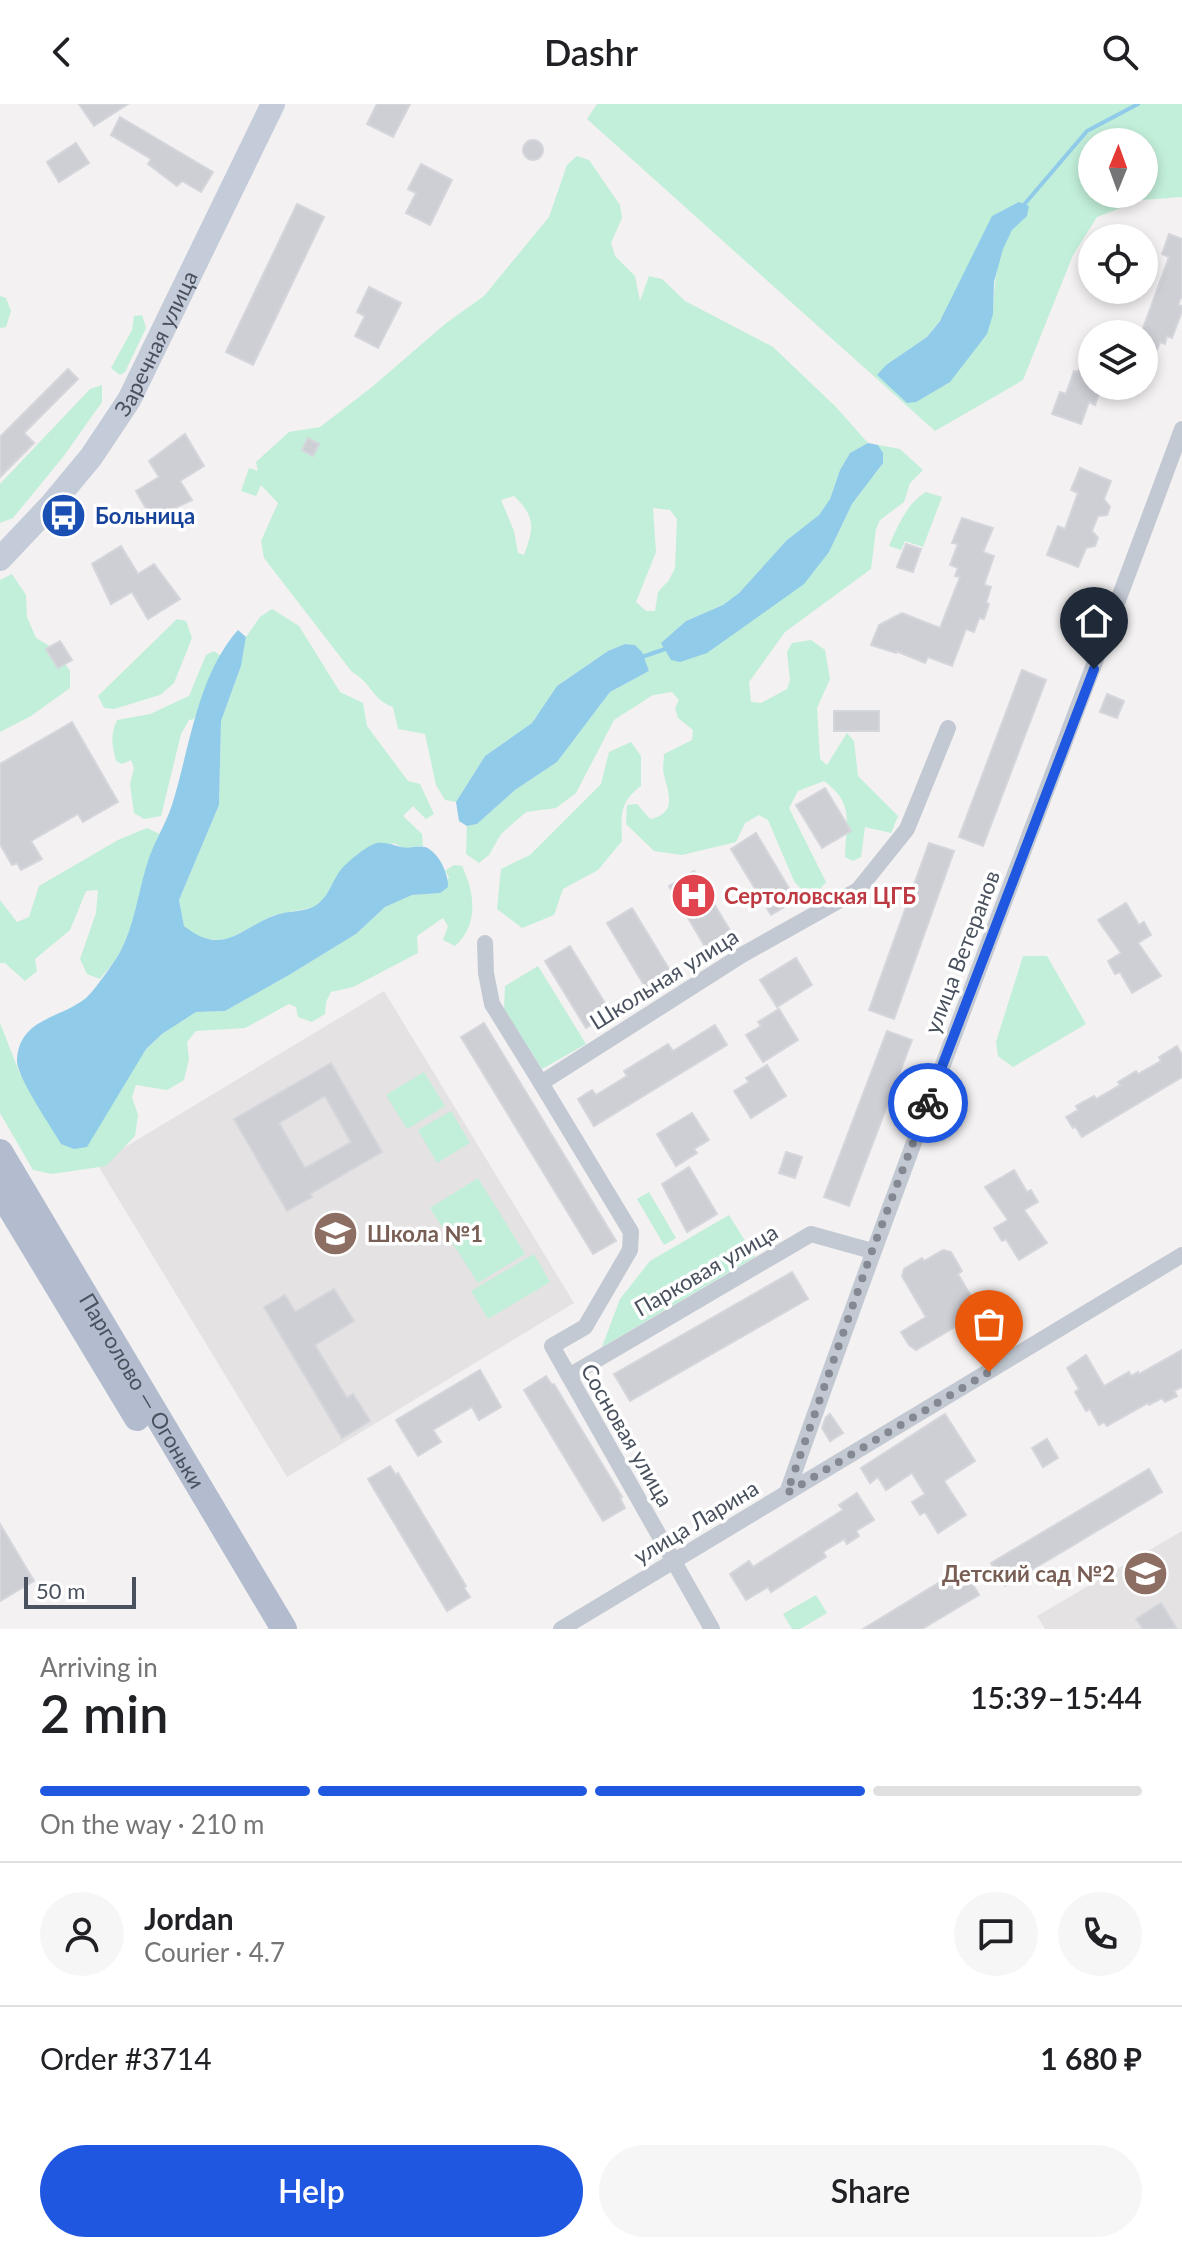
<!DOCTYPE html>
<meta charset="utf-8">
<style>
:root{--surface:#fff;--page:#f6f6f6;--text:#202124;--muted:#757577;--line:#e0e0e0;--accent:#1f57e0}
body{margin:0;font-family:Lato,sans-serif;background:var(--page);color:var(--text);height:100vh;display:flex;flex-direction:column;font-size:30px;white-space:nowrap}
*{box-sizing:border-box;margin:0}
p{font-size:26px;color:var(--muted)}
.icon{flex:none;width:44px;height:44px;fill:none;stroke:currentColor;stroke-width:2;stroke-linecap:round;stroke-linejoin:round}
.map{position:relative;height:1525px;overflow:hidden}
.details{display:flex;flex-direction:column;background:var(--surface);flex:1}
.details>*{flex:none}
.needle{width:52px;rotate:1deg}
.controls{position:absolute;left:1078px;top:24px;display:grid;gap:16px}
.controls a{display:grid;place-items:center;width:80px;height:80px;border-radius:50%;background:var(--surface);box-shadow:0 4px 12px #0003;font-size:40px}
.scale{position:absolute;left:24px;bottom:20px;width:112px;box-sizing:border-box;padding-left:8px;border:4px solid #49515e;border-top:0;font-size:22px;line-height:28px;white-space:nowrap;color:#49515e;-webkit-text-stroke:6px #fff;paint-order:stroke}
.pin{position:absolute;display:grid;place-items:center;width:68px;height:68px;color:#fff;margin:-82px -34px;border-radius:50% 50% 50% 0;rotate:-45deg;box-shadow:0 0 8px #0007}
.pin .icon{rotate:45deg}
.courier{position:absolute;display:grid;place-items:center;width:80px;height:80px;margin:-40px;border:6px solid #1f57e0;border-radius:50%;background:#fff;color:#222;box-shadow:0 2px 10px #0007}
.overview em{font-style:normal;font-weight:600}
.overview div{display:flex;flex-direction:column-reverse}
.overview{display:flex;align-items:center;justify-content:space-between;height:136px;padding:0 40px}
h1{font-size:52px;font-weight:600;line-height:60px}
.bar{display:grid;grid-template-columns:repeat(4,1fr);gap:12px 8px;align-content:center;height:96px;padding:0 40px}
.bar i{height:10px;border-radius:6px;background:var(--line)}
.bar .current{background:var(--accent)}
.bar p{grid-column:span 4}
.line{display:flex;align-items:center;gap:20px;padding:0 40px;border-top:2px solid var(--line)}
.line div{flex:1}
.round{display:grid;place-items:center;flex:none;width:84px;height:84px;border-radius:42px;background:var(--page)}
.cta{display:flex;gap:16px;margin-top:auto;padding:16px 40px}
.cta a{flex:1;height:92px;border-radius:48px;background:var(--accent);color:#fff;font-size:32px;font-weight:600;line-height:92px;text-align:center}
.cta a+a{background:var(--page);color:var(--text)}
header{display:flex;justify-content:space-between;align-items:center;height:104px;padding:0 40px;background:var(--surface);font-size:36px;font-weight:600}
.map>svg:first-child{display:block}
</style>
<header><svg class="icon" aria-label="back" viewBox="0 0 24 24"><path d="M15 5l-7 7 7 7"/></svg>Dashr<svg class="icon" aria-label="search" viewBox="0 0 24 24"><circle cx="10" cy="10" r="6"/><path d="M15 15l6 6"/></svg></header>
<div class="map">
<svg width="1182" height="1525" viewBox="0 0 1182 1525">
<rect width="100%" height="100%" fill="#f3f1f1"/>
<g fill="#e4e2e3">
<polygon points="384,887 574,1199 287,1373 97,1060"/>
<polygon points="1182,1427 1182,1525 1045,1525 1037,1512"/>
</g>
<g fill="#c2efd9" fill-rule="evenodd">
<path d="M597,0H1182V93L1141,96L1097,113L1073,151L1023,276L935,327L587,15ZM1092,38H1144V90H1092ZM1029,102C1026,114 1017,117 1011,128C996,152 994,182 993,210L877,271L886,261L927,233Z"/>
<path d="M577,52L589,56L620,101L622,114L611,139L615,152L635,172L640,197L649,172L662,175L685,197L773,243L836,303L868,339L850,349L840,366L830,395L819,411L787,436L739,489L723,501L686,517L661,539L829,448L852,400L883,359V350L878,341L900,345L923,366L910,379L904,398L880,416L876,425L871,465L785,528L749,578L751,598L761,599L787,585L790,576L787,548L792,539L811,536L825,546L830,575L817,604L820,655L827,661L847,629L854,637L858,672L898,712L891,729L865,723L861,753L853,757L845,753C846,718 855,700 824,677L798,687L789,704L826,778L820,785L800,784L794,777L768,716L759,711L745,719L736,738L682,751L654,747L626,720L627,701L637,700L650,715C677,710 669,690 664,671C662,665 664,657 664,650L692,636L693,626L678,614L675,604L679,596L672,588L653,591L614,616L576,689L556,704L526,708L501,730L489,751L479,759L466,750L467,722L477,720L515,686L557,658L610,588L649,567L635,541L625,540L608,547L557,582L532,619L485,652L456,698L445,696L436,681L425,630L398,625L393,603C371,595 373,580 352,568L264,454L261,437L278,399L261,381L256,392L241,387L249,364L258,367L256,358L289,328L320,323L372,283L445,220L484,192L549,113L567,61ZM514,392C536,413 534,424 524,451L518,449L514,427L501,396ZM653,404L670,406L677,415L675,464L669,476L658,488L655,507H646L636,498L656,448Z"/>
<polygon points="0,192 6,194 11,207 6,223 0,224"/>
<polygon points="142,211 146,224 125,268 120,271 111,264 132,226 134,212"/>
<polygon points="102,281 102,298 63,353 13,414 0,419 0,380 90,285"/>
<path d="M926,388L942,393L923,443L905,437L901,446L889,442C897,423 908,398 926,388Z"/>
<polygon points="12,470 26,491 27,513 36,534 55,545 70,567 70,584 31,612 0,628 0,476"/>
<polygon points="272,505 299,522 340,588 363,599 367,622 408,677 420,680 434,710 426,715 413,702 403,712 422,730 423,742 403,744 394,739 342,764 323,796 315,803 274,811 230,834 220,836 200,835 184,822 179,796 219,701 221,617 241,562 246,533 260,513"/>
<polygon points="177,515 186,517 192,534 174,579 160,591 114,605 104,604 98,592"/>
<path d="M214,547L221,552L194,615L189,616L181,630L161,712L144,715L134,709L130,680L134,664L131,656L122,660L116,657C112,641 110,631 117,616L150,610L189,592L206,551Z"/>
<path d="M631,638L641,652V682C619,698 621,712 622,737L598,766L563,785L554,811L522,824L497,805L501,765L530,751L601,680L609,648Z"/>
<path d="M147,724L160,730C143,768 139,812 119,850C114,859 106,867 100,875L87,870L80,855L96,809L98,786L86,787L70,826L35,855L37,867L25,877L5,859H0V796L17,818L29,813L39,782L118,736Z"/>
<path d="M454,761L462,762C475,789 479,821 455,842L443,836L448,822L443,814L417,832L418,849L353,883L331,888L326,898L325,910L312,918L298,913L296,903L289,900L245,924L196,927L187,938L189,955L184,976L167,986L136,981L132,993L138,1011L135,1032L106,1062L52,1070L33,1066L0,1009V919L20,970L146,945L162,930L196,908L225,907L289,871L356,830L385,803L412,791L440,789L449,773L445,767Z"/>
<polygon points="1023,852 1047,852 1086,920 1013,963 998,952 996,938"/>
<polygon points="538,862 586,940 542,965 504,905 505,882"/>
<polygon points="424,968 445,1002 407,1025 386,991"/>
<polygon points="451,1007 470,1039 437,1059 418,1026"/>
<polygon points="478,1074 525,1150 478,1179 430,1104"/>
<polygon points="649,1088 676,1134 664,1141 637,1095"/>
<polygon points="729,1111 755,1153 602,1243 620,1195 650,1157"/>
<polygon points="534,1150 550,1178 488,1215 471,1187"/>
<polygon points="816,1491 827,1509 800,1525 792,1525 783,1510"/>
</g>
<g fill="#90cbea">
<polygon points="1019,98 1029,102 1027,112 1012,126 1003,145 994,178 993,210 987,230 950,278 916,298 907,299 877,271 886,261 927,233 940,217 992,112"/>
<polygon points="868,339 878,341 883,349 883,359 852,400 829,448 804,480 707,549 680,558 671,556 661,539 686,517 723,501 739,489 787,436 819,411 830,395 840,366 850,349"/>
<path d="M238,526L246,533L241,562L221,617L219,701L179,796L184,822C222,852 237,827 273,812C287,806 308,809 319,799C330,790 333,774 343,763C350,756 363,745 372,741C381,736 392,741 401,743C409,745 418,741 425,743C439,748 449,771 448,783L440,789L412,791L385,803L356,830L289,871L225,907L196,908L162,930L146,945L87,1043L74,1045L61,1040C52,1024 15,971 17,955C20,914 60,915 86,894C95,886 112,861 119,850C135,821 138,788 148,757C154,738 166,720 172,701C190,644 197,572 238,526Z"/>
<polygon points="625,540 635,541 642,548 649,567 610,588 557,658 515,686 477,720 467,722 459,717 456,698 485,652 532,619 557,582 608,547"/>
</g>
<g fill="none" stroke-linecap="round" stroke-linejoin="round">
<g stroke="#90cbea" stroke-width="4">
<polyline points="1022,103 1087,27 1138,0"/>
<polyline points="639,554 668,544"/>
</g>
</g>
<g fill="#cecfd5" stroke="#d5d6dc" stroke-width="2" fill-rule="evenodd">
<polygon points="79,0 128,0 94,22"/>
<polygon points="377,0 410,0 393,33 367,20"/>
<polygon points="120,13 213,68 201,88 182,77 177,82 148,60 151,55 111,31"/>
<circle cx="533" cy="46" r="10"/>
<polygon points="76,39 89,59 59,78 47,58"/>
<polygon points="421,60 452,76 430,121 406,109 416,89 408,85"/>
<polygon points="297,100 324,113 253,261 226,248"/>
<polygon points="1169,130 1182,135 1182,191 1178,201 1182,202 1182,207 1172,234 1167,232 1165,240 1160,238 1157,246 1144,252 1144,230 1141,230 1169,153 1162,150"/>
<polygon points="369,183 401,199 378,244 355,232 365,212 357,208"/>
<polygon points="1092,256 1092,283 1100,286 1095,301 1089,298 1081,320 1052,310 1060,288 1066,290 1074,267 1078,268 1081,261"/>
<polygon points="68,265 78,275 24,329 34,339 0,373 0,333"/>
<polygon points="185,330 204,362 180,377 192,396 152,415 136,387 159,373 149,357"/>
<polygon points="308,334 319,340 313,352 302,346"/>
<polygon points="1080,364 1111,377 1104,395 1110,403 1107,411 1098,412 1092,427 1098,434 1095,442 1086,444 1078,463 1047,451 1058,422 1065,425 1078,389 1071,386"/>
<polygon points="962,414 993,424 983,448 994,452 984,481 991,483 986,499 989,500 984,515 979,514 974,528 966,525 952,562 928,553 925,559 896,547 896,549 871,541 879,521 902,509 940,524 960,473 955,472 958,464 950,461 958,440 952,439"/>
<polygon points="906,440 921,445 913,468 897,463"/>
<polygon points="121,442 138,470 154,460 180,495 148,515 132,488 111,500 92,460"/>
<polygon points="60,537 72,556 58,564 46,545"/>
<polygon points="1022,566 1046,576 983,742 959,733"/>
<polygon points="1107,590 1124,597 1117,614 1100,608"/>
<rect x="834" y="607" width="45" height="20"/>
<polygon points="72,618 118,698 83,718 78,710 31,737 42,755 21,766 17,759 12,761 0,740 0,660"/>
<polygon points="825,684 851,727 822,744 796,701"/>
<polygon points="756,729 796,796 771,811 731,745"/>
<polygon points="929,739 954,747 894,915 869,906"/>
<polygon points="694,767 734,833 709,849 669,782"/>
<polygon points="1126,799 1139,821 1144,818 1151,831 1138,839 1161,872 1132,889 1120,868 1115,870 1108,857 1121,849 1098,816"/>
<polygon points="632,804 672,870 647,886 607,819"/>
<polygon points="570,842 611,909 586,924 545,857"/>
<polygon points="796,854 812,881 777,903 760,876"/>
<polygon points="779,905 798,936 763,958 746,931 761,922 758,918"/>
<polygon points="484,919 616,1137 593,1150 461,933"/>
<polygon points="715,921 727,941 594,1022 578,995 592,986 596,991 627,972 624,967 668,940 673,947"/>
<polygon points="887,927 912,936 849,1102 824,1093"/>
<polygon points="1177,942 1182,951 1182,973 1082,1033 1075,1022 1073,1024 1066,1013 1078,1006 1076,1002 1094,992 1096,995 1120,981 1118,978 1136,967 1138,970 1161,957 1159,953"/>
<path d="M331,959L382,1048L310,1090L312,1093L287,1107L234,1015ZM325,992L351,1038L305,1064L279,1019Z"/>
<polygon points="767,961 786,992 751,1014 734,987 749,978 746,974"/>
<polygon points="692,1009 709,1036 694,1045 697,1049 676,1062 657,1030"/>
<polygon points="786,1048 802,1053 795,1074 779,1069"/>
<polygon points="689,1063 717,1110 687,1128 662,1080"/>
<polygon points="1014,1066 1027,1088 1031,1086 1038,1098 1024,1106 1047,1139 1019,1156 1006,1135 1002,1137 994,1124 1008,1116 985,1083"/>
<polygon points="943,1146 951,1148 962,1167 958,1170 979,1206 978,1214 962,1223 960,1220 916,1246 909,1241 901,1228 926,1213 902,1172 904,1165 922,1154 924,1157"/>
<polygon points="792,1168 808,1195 630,1297 614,1270"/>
<polygon points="334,1185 354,1217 315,1241 347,1294 353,1290 370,1317 342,1334 264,1203 285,1191 295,1208"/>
<polygon points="1182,1246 1182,1283 1174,1287 1177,1292 1165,1298 1162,1294 1149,1301 1148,1299 1107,1322 1104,1318 1099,1321 1090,1305 1086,1307 1075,1288 1079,1285 1067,1264 1086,1251 1104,1282 1129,1268 1131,1272 1138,1268 1139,1270"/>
<polygon points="480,1266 501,1303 479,1316 472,1303 433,1326 441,1338 418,1352 396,1316"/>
<polygon points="546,1272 552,1281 554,1280 622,1393 620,1394 625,1404 603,1417 524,1286"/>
<polygon points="830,1310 843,1329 830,1337 822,1324 826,1313"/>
<polygon points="945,1310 975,1357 944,1377 966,1411 938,1429 925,1408 920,1411 912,1398 925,1390 912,1369 886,1386 878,1373 870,1379 861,1364"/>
<polygon points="1047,1335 1058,1354 1043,1363 1032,1344"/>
<polygon points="390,1362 396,1371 398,1369 466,1482 464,1484 470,1493 447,1507 368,1375"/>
<polygon points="1149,1365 1162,1388 1005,1482 991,1459"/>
<polygon points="857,1389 874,1416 856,1427 859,1432 847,1440 844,1435 823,1448 826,1453 771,1488 768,1483 746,1496 730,1470 749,1457 753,1463 843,1406 839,1401"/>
<polygon points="0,1420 34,1477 0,1497"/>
<polygon points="963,1464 979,1491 922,1525 863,1525"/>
<polygon points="1161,1499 1177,1525 1143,1525 1136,1515"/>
</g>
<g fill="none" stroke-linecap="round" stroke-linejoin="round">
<g stroke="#c2c9d2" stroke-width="16">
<polyline points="485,839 486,869 492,900 541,979"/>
<polyline points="569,1272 811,1130 872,1147"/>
<path d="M787,1389C912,1032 1051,680 1182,325"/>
<polyline points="561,1525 1182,1151"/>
<polyline points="712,1525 552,1242 585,1223 630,1146 631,1128 541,979 742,851 858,786 907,725 948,624"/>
</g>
<path stroke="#c4cbd9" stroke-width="24" id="s1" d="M0,455L52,400L91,353L129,296L273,0"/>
<g stroke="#b2bcce" stroke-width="26">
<path id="s2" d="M0,1048L284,1525"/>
<polyline points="0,1087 137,1314"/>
</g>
</g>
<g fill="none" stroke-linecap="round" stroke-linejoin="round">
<polyline stroke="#848991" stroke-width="8" stroke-dasharray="0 14.4" points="928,999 872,1147 787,1389 989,1268"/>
<polyline stroke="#1f57e0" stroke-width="10" points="928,999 1094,565"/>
</g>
<defs>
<symbol id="bus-disc" viewBox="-11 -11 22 22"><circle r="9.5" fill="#1a4fb4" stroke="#fff"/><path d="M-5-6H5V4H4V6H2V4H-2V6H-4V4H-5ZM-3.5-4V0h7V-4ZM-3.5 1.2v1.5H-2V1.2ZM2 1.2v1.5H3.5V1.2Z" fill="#fff"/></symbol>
<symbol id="hospital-disc" viewBox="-11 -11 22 22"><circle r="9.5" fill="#e0444e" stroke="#fff"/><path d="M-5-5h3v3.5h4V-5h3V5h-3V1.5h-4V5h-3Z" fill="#fff"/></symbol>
<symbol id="school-disc" viewBox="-11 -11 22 22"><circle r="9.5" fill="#8d6e63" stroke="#fff"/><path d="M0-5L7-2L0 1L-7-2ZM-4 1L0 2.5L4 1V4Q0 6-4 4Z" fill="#fff"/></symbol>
</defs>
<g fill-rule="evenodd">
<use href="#bus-disc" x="38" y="386" width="51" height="51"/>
<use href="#hospital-disc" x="668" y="766" width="51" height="51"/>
<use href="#school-disc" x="310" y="1104" width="51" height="51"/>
<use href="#school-disc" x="1120" y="1444" width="51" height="51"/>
</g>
<g text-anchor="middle" stroke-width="7" stroke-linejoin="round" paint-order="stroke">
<g font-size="22" fill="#49515e" stroke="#fff">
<text dy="8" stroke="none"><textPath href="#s1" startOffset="268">Заречная улица</textPath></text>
<text transform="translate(962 848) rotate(-69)" y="8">улица Ветеранов</text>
<text transform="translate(664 875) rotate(-32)" y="8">Школьная улица</text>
<text transform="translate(706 1166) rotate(-30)" y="8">Парковая улица</text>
<text dy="8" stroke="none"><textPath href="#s2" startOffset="278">Парголово — Огоньки</textPath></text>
<text transform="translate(627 1331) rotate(60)" y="8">Сосновая улица</text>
<text transform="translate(696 1418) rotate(-31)" y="8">улица Ларина</text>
</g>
<g font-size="22" font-weight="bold" fill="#164399" stroke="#fff" text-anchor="start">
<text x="95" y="420">Больница</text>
</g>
<g font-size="22" font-weight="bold" fill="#be3a42" stroke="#fff" text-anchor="start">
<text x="724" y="800">Сертоловская ЦГБ</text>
</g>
<g font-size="22" font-weight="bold" fill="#785e54" stroke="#fff" text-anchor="start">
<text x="367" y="1138">Школа №1</text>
<text x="1115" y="1478" text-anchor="end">Детский сад №2</text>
</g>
</g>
</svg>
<div class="controls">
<a><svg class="needle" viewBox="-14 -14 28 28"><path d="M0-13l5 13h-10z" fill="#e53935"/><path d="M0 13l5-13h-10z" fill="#757577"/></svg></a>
<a><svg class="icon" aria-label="locate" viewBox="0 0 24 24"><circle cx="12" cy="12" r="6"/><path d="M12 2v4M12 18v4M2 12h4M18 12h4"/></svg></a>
<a><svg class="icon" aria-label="layers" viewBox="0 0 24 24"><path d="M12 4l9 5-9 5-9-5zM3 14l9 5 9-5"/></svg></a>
</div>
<div class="scale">50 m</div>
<div class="pin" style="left:989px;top:1268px;background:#ea580c"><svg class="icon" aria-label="bag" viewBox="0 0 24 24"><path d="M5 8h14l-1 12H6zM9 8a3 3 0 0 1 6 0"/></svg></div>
<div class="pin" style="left:1094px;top:565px;background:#1f2937"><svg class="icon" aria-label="home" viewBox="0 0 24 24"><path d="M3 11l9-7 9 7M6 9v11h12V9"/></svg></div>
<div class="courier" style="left:928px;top:999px"><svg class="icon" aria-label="bike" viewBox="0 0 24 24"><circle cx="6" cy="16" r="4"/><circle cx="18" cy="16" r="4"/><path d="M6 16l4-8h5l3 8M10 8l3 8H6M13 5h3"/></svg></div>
</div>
<section class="details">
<div class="overview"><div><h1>2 min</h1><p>Arriving in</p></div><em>15:39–15:44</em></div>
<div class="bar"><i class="current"></i><i class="current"></i><i class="current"></i><i></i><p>On the way · 210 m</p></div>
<div class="line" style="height:144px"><a class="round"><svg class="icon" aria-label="person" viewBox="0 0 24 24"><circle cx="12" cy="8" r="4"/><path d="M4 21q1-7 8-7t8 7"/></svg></a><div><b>Jordan</b><p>Courier · 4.7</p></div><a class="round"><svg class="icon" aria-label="chat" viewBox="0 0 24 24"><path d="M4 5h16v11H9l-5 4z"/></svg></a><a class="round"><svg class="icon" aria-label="phone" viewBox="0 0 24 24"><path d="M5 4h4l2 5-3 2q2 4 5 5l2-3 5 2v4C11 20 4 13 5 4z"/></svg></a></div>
<div class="line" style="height:104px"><div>Order #3714</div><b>1 680 ₽</b></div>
<div class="cta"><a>Help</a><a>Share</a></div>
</section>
